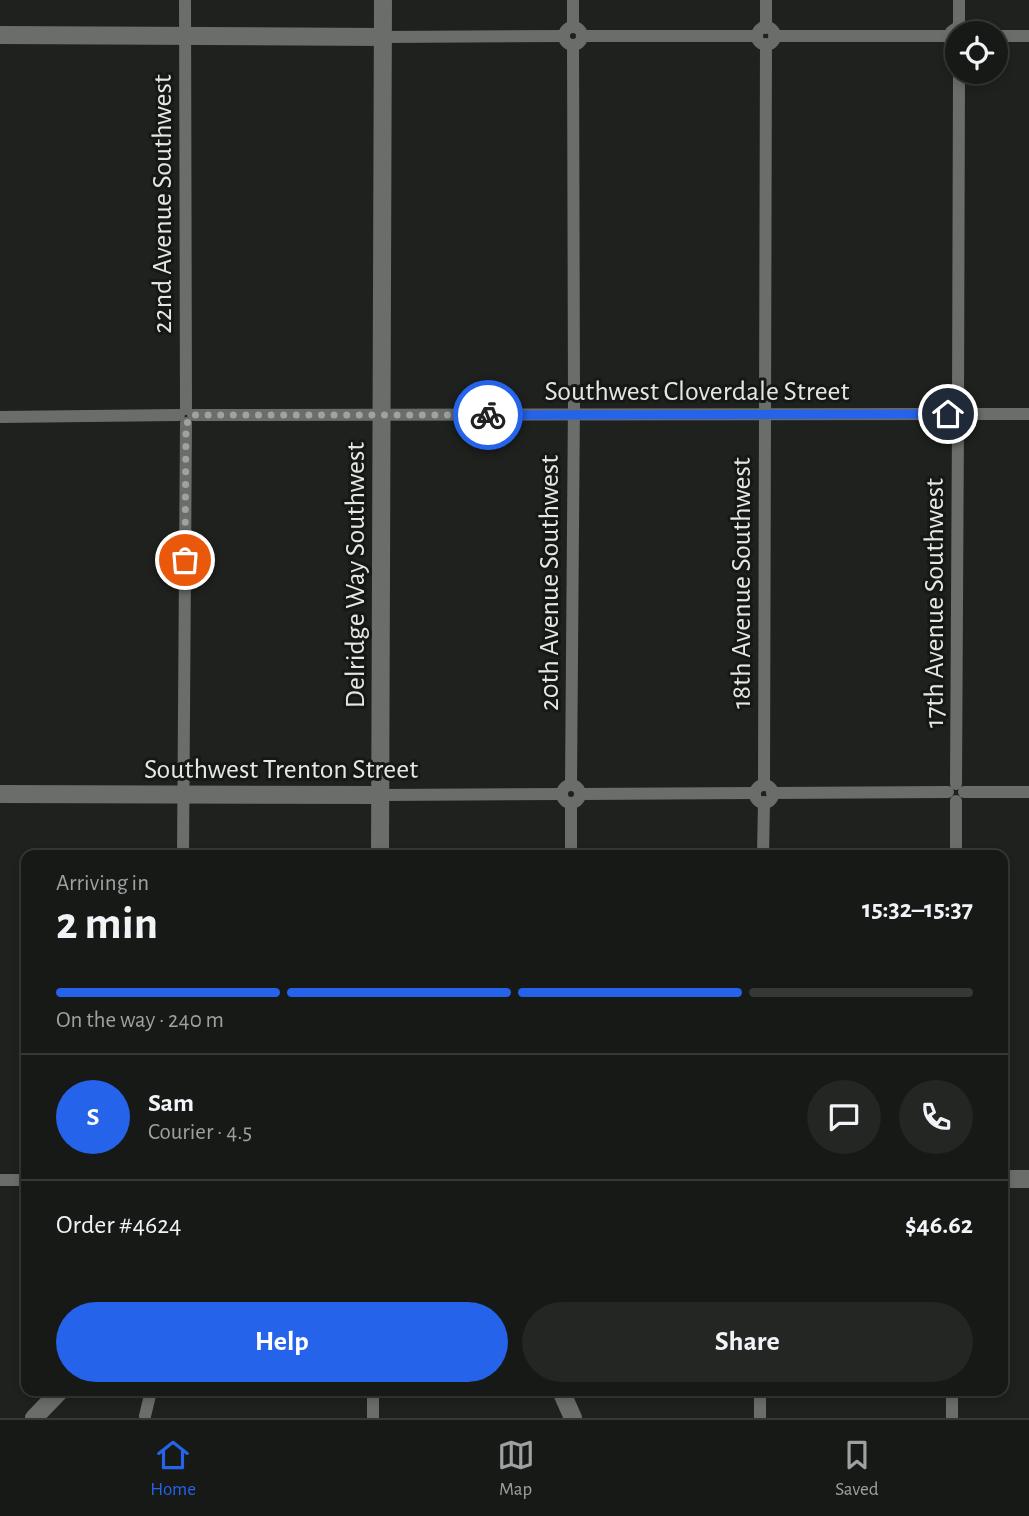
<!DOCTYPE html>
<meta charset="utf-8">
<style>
:root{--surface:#171916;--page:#242623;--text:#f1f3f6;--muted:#9ea0a1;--line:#363835;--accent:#2563eb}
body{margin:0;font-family:"Alegreya Sans",sans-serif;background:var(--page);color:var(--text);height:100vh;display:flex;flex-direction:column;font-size:26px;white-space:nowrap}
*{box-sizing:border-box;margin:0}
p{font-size:23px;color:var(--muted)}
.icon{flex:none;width:38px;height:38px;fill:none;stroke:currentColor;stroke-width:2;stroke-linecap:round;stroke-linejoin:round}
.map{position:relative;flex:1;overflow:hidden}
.panel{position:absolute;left:21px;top:850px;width:987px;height:546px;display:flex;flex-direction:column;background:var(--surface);border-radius:14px;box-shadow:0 4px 10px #0003,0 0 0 2px var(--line)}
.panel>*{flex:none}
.controls{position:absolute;left:945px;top:21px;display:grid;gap:14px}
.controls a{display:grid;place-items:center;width:63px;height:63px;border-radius:50%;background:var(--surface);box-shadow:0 4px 10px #0003,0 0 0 2px var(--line);font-size:35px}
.pin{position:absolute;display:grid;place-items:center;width:60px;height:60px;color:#fff;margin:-30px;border:4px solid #fff;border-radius:50%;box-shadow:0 2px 7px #0007}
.courier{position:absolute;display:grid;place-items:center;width:70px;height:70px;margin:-35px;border:5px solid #2563eb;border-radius:50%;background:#fff;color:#222;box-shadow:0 2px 9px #0007}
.head em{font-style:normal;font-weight:700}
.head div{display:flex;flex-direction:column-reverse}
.head{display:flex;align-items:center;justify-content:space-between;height:119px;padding:0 35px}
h1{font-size:46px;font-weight:700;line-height:52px}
.bar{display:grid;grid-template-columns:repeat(4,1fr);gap:10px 7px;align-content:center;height:84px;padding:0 35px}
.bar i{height:9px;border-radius:5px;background:var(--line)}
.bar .on{background:var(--accent)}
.bar p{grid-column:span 4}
.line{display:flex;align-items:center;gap:18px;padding:0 35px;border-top:2px solid var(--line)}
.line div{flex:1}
.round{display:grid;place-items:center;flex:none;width:74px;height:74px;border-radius:37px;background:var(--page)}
.button{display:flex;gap:14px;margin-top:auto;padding:14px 35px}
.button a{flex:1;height:80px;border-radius:42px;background:var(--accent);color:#fff;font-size:28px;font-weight:700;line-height:80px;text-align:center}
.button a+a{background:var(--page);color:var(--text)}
.menu{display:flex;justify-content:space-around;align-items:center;height:98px;border-top:2px solid var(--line);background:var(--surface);font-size:19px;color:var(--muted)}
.menu a{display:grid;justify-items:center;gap:4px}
.menu .on{color:var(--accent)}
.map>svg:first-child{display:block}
</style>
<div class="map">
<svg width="1029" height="1418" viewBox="0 0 1029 1418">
<rect width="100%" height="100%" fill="#1f211e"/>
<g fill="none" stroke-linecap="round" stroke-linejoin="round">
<g stroke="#6b6d6a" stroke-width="12">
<polyline points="185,0 186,409"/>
<circle cx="573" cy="36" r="9"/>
<polyline points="573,27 573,0"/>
<polyline points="959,27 959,0"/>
<circle cx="766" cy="36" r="9"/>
<polyline points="766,28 766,0"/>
<polyline points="582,36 757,36"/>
<polyline points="774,36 950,36"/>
<polyline points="996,36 1029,36"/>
<polyline points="383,37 564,36"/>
<polyline points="957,45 950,40 951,32 958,27 964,29 967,33"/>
<polyline points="958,404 959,72"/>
<polyline points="967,414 1029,414"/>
<polyline points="193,415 948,414"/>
<polyline points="0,417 179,415"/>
<polyline points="956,784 958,422"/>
<polyline points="571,785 574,400 573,45"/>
<polyline points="764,785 766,44"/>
<circle cx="571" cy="794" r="9"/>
<circle cx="764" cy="794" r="9"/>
<polyline points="964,792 1029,792"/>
<polyline points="772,793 948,792"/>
<polyline points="580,794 755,793"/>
<polyline points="380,795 562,794"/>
<polyline points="183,856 186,423"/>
<polyline points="571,856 571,803"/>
<polyline points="763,856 764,802"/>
<polyline points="956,856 956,801"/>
<polyline points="0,1180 26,1180"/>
<polyline points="145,1416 151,1391"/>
<polyline points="373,1418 373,1391"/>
<polyline points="760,1418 760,1391"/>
<polyline points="952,1418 952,1391"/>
</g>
<g stroke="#6b6d6a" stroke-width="18">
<polyline points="0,35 383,37"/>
<polyline points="0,794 380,795"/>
<polyline points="380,856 383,0"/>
<polyline points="1003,1179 1029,1179"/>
<polyline points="561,1391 573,1418"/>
<polyline points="34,1418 60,1391"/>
</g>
</g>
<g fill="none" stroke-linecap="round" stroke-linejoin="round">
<polyline stroke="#a0a29f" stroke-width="7" stroke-dasharray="0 12.6" points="185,560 186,423 191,421 193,415 488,415"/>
<polyline stroke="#2563eb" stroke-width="9" points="488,415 948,414"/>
</g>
<g text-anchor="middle" stroke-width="6" stroke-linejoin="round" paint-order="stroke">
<g font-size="28" fill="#e6e7e5" stroke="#161815">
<text transform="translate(161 204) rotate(-90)" y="10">22nd Avenue Southwest</text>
<text x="697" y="400">Southwest Cloverdale Street</text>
<text transform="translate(354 575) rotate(-90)" y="10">Delridge Way Southwest</text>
<text transform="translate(548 583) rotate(-90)" y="10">20th Avenue Southwest</text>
<text transform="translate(740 583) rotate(-90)" y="10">18th Avenue Southwest</text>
<text transform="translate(933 603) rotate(-90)" y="10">17th Avenue Southwest</text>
<text x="281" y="778">Southwest Trenton Street</text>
</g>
</g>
</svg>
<div class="controls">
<a><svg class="icon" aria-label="locate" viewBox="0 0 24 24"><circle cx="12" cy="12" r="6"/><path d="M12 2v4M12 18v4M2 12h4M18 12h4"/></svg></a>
</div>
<div class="pin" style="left:185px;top:560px;background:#ea580c"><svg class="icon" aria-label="bag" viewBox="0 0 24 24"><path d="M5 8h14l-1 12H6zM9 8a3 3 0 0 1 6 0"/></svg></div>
<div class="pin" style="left:948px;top:414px;background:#1f2937"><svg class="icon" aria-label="home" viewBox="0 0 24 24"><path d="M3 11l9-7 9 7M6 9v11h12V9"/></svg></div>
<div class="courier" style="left:488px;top:415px"><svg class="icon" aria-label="bike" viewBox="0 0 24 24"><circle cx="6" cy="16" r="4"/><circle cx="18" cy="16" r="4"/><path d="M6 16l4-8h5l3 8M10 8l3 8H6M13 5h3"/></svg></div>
<section class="panel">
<div class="head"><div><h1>2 min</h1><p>Arriving in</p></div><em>15:32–15:37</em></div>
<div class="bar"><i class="on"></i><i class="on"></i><i class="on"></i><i></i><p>On the way · 240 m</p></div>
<div class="line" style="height:126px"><b class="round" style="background:var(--accent);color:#fff">S</b><div><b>Sam</b><p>Courier · 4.5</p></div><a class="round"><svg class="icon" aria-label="chat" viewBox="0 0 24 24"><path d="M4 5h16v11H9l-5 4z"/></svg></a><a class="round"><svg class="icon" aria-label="phone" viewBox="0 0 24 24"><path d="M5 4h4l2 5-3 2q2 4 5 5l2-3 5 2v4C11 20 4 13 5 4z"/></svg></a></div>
<div class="line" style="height:91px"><div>Order #4624</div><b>$46.62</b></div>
<div class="button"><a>Help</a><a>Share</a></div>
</section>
</div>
<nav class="menu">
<a class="on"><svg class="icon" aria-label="home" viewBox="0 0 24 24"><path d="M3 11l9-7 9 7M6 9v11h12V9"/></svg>Home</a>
<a><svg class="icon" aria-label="map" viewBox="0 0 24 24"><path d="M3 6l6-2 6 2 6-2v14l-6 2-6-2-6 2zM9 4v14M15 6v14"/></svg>Map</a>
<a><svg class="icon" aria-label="saved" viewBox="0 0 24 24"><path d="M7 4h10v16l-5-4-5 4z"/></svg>Saved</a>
</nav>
